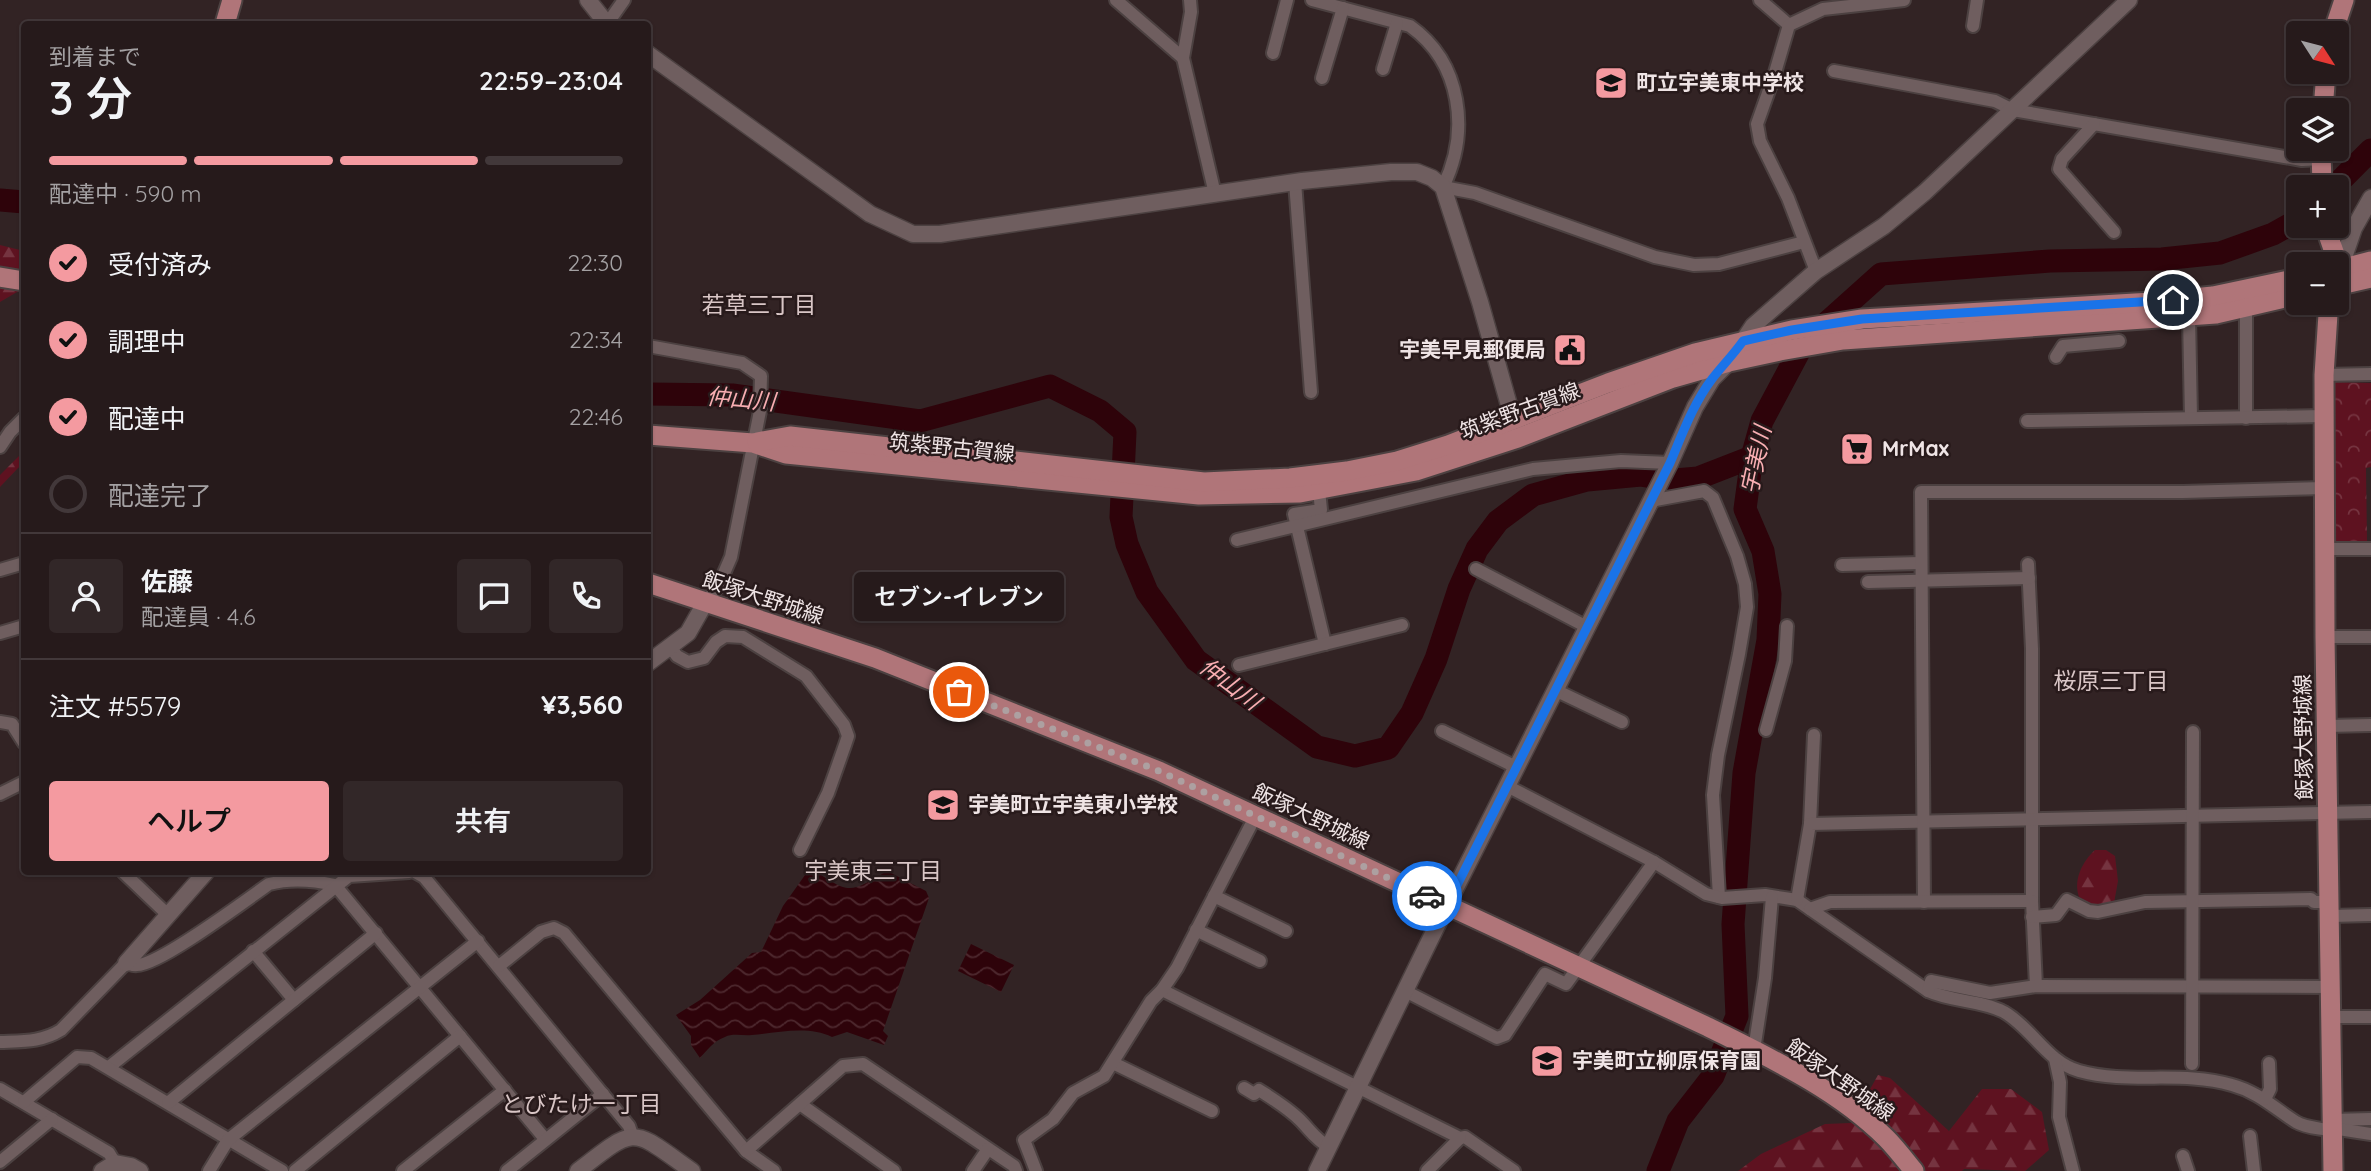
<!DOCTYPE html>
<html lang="ja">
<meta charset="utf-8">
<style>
:root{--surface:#261a1b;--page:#322728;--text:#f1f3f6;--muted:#a4a1a3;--line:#42383a;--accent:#f49aa0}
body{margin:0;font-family:Quicksand,"Noto Sans JP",sans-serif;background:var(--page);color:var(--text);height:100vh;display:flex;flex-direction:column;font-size:26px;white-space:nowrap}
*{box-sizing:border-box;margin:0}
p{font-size:23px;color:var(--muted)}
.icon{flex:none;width:38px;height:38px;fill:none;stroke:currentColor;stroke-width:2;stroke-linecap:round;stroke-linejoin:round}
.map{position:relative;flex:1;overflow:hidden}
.side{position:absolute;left:21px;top:21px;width:630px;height:854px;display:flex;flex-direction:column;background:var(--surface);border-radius:7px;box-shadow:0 2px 5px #0004,0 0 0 2px var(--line)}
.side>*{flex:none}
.needle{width:46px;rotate:126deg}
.fabs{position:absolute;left:2286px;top:21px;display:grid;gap:14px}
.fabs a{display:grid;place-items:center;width:63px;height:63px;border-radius:7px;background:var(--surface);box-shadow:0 2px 5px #0004,0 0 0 2px var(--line);font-size:35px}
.pin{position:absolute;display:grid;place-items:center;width:60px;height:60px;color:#fff;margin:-30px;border:4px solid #fff;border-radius:50%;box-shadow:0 2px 7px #0007}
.courier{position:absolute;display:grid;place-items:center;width:70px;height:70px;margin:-35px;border:5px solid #1a73e8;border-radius:50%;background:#fff;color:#222;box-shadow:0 2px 9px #0007}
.bubble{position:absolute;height:49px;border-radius:7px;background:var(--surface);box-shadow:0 2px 5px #0004,0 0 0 2px var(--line);font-size:23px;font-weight:600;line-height:49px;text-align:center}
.overview em{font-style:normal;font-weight:600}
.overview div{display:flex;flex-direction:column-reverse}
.overview{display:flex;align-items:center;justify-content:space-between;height:119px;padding:0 28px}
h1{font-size:46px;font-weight:600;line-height:52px}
.bar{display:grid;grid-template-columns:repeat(4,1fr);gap:10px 7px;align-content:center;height:84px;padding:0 28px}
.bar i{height:9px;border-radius:5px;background:var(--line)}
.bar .on{background:var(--accent)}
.bar p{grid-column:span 4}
.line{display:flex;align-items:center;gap:18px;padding:0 28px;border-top:2px solid var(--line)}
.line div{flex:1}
.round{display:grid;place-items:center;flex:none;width:74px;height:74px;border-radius:7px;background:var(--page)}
ol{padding:0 28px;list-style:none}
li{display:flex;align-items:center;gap:21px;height:77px}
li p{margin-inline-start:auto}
li .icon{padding:7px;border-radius:50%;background:var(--accent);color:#111;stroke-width:4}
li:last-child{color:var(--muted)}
li i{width:38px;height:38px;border:4px solid var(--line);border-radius:50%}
.cta{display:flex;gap:14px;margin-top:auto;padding:14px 28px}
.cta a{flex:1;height:80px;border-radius:7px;background:var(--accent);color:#111;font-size:28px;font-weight:600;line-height:80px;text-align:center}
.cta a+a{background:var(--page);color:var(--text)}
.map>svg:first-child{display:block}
</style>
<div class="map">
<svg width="2371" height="1171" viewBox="0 0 2371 1171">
<defs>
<pattern id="forest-firs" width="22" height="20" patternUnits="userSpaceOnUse" patternTransform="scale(1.75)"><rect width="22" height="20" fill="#5e1220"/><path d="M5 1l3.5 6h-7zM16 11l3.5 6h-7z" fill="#753440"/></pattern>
<pattern id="park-crowns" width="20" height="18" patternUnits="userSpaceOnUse" patternTransform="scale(1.75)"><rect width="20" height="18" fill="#5e1220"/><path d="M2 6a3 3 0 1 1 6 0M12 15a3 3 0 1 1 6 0" fill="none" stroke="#753440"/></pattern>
<pattern id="water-waves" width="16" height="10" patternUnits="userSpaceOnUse" patternTransform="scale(1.75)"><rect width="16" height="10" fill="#2e030a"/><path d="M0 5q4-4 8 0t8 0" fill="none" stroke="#4d282e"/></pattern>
</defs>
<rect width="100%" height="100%" fill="#322324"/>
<g fill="url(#forest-firs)">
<polygon points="0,245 24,251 24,288 0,302"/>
<polygon points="24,451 24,464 20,466 0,487 0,475"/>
<path d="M2095,850H2106L2115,856L2118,881L2114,903L2098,908L2079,897C2073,880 2082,862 2095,850Z"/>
<polygon points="1878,1075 1890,1078 1949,1131 1982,1089 2011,1089 2042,1112 2049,1150 2025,1171 1964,1169 1962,1171 1738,1171 1761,1154 1825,1124 1851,1123"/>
</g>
<polygon fill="url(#park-crowns)" points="2331,382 2371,383 2371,467 2366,468 2367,542 2333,542"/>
<g fill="url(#water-waves)">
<path d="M810,868C848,892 847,896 887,871L926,891L929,898L883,1031L888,1036L884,1045L847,1032L832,1037C808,1025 777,1033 752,1035C742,1036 733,1033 725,1037C714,1041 707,1050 700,1058L691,1045V1036L676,1015L700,1000L752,953L761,952L783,906Z"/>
<polygon points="971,944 1014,965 1001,992 958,971"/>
</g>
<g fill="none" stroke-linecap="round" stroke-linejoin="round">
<g stroke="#2e030a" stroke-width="23">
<polyline points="2334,187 2371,150"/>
<polyline points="0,200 24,202"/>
<polyline points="648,394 732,395 920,421 1050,386 1100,411 1125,432 1121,517 1127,544 1147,592 1196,660 1317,747 1355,756 1388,748 1412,713 1436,659 1459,589 1477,549 1498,521 1533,495 1587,480 1641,475 1675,480 1698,478 1752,457"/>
<polyline points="1658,1171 1678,1121 1713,1076 1737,1016 1733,924 1744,773 1768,640 1770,594 1763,551 1745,509 1752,457 1762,421 1803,344 1881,274 2050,261 2162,259 2220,253 2273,234 2298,220"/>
</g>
<defs>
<g id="minor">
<polyline points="1116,0 1183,58"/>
<polyline points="1190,0 1191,12 1183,58 1215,194"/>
<path d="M1312,0L1410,26C1462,63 1470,132 1443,187L1475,193L1655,257L1694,265L1719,264L1804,242"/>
<polyline points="1760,0 1789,25"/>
<polyline points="607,24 624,0"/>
<polyline points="1973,26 1977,0"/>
<polyline points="1273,53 1287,0"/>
<polyline points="1383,69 1397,23"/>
<polyline points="1834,71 1995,101 2013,110 2302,160 2321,159"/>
<polyline points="1322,78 1343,8"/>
<polyline points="2094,124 2062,159 2059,169 2114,232"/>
<polyline points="1295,182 1311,392"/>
<polyline points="1816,271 1788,198 1760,141 1757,124 1774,76 1789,25 1823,9 1904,0"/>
<polyline points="2246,307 2246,418"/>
<polyline points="2189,316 2191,418"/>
<polyline points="648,346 742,363 761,376 760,411 731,557 718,587 705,603"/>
<polyline points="2056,357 2063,346 2119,341"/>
<polyline points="2324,375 2371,374"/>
<polyline points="2027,421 2324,416"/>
<polyline points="0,447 10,432 24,418"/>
<polyline points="1319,490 1321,510 1294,514 1325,644"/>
<polyline points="1650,501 1704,491 1713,498 1737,556 1745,584 1747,607 1739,654 1718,755 1713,795 1719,897"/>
<polyline points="1237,540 1533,469 1621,461 1670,463"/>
<polyline points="2325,549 2371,549"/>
<polyline points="2028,564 2032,649 2032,901 2036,986"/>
<polyline points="1842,565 1920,563"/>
<polyline points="1476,569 1587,627"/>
<polyline points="0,570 24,563"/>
<polyline points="1868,582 2029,578"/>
<polyline points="0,633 24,626"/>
<polyline points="2325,637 2371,637"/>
<polyline points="671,648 677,656 688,662 704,658 716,642 725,636 743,637 806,676 844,725 848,736 845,745 828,793 800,850"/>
<polyline points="1239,665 1402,625"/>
<polyline points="1555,690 1622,722"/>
<polyline points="0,722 12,724 24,743"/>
<polyline points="2327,726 2371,725"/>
<polyline points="1766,730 1785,661 1787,626"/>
<polyline points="1442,731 1516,767"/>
<path d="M1507,786L1654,862L1706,894L1722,898L1765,895L1797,900L1928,991C1952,1002 1981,1000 2004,1012C2032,1028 2047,1062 2079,1071C2129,1085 2182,1070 2232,1085C2258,1092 2274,1108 2296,1122C2306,1128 2320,1128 2332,1131"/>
<polyline points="0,794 24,782"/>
<polyline points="1810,824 1814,735"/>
<polyline points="123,872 168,915"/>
<polyline points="415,872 424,877 629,1126 632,1135"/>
<polyline points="1214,896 1286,931"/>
<polyline points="1797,900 1810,824 2371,812"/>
<polyline points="1924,902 1921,492 2183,492 2324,488"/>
<polyline points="1810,909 1830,902 2032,901"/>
<polyline points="2330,916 2371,915"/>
<polyline points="2032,917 2056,915 2067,900 2089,911 2098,912 2145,902 2311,899 2314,902 2330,902"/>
<polyline points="1196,930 1260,961"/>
<polyline points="253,951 294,1000"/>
<polyline points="499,966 541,932 554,928 564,933 746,1151 774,1171"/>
<polyline points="1162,990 1460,1138 1465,1137 1514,1171"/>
<polyline points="1405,991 1497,1038 1505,1035 1545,974 1566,984 1654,862"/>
<polyline points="1928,991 1931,981 1990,993 2036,986 2331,987"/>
<polyline points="2331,1017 2371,1017"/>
<path d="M0,1042C23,1041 42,1042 61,1030L126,963C130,964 134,966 137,965C160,965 246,900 269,884C291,878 313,880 335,885L545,1139"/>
<polyline points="1754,1050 1765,978 1772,897"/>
<polyline points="2055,1059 2060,1082 2059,1117 2073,1171"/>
<polyline points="1113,1063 1212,1111"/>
<polyline points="2192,1064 2193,732"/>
<polyline points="109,1067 349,876 409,872"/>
<path d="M1244,1088L1254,1094L1259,1090C1273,1099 1288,1108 1300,1120C1310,1130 1316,1140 1329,1147"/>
<polyline points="0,1089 109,1153 115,1163"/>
<polyline points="2265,1099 2270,1089 2269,1063"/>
<polyline points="24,1102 77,1057 91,1058 282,1171"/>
<polyline points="168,1103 376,933"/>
<polyline points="800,1104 894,1171"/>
<polyline points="2332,1120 2371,1119"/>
<polyline points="2332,1128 2371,1134"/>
<polyline points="2250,1136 2254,1171"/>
<polyline points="746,1151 843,1066 863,1064 1014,1166 1016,1171"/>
<polyline points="2183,1156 2188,1171"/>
<polyline points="0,1162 52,1119"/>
<polyline points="209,1171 228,1140 478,941"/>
<polyline points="295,1171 460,1036"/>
<polyline points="403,1171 505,1090"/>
<polyline points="507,1171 603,1094"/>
<polyline points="973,1171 988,1149"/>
<polyline points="1036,1171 1024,1140 1053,1119 1073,1093 1104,1076 1151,1001 1162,990 1177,968 1255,817"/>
<polyline points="1427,1171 1460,1138"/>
</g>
<g id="tertiary">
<polyline points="588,0 607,24"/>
<polyline points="648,54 870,214 913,234 940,234 1302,181 1391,172 1417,172 1432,178 1443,187 1480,302 1516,430"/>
<polyline points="2340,269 2354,228 2371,198"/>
<polyline points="648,663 688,633 705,603"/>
<polyline points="126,963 206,872"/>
<polyline points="102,1171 115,1163 131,1166 140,1171"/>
<path d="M578,1171C638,1124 631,1128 692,1171"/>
<polyline points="1317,1171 1447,905 1670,463 1695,407 1712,379 1729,362 1753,326 1816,271 1884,226 1925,192 2129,0"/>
</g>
<g id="primary">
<polyline points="225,24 232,0"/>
<polyline points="2333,33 2344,0"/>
<polyline points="2323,110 2326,72"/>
<polyline points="2321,149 2322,187"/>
<polyline points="2325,226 2340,269 2336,292"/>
<polyline points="2336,270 2371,261"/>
<polyline points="0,277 24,281"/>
<polyline points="2336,286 2371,278"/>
<polyline points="2332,303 2328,314 2324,375 2325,637 2333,1171"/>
<polyline points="648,435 753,443 786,454 1199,495 1300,493 1416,471 1518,438 1673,378 1729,362 1780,351 1843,340 2216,314 2298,295"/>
<polyline points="757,442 790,436 1204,482 1290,478 1347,471 1397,461 1448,445 1608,383 1695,353 1792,330 1862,319 2152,302 2213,296 2298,278"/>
<path d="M648,583L875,658L1159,771L1708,1027C1770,1058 1837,1089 1886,1138C1896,1148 1905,1160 1914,1171"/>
</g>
</defs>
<use href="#minor" stroke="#4c4141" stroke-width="16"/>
<use href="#tertiary" stroke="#4c4141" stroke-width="19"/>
<use href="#primary" stroke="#4c4141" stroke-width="23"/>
<use href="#minor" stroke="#6f5e5f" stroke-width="12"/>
<use href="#tertiary" stroke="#6f5e5f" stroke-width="16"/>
<use href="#primary" stroke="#b07579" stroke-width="19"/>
</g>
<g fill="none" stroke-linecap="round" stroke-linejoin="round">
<polyline stroke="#ada0a1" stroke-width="7" stroke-dasharray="0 12.6" points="959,692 1159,771 1427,896"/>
<path stroke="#1a73e8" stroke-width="9" d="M1427,896L1447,905L1670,463C1682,435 1693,404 1712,379C1722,366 1733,355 1743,341L1792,330L1862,319L2173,300"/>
</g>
<defs>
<symbol id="school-square" viewBox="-11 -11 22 22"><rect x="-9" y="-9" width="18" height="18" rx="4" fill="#f49aa0" stroke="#281a1b"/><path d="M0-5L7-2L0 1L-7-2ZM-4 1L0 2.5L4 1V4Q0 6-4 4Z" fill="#111"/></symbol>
<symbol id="civic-square" viewBox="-11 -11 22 22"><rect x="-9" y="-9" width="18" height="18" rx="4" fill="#f49aa0" stroke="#281a1b"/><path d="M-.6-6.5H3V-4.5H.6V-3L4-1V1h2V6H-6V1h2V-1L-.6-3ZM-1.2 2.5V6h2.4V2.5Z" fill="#111"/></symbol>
<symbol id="supermarket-square" viewBox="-11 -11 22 22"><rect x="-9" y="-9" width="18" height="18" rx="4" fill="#f49aa0" stroke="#281a1b"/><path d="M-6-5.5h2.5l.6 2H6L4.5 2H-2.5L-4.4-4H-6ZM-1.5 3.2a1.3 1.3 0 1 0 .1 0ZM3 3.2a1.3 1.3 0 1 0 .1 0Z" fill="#111"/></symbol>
</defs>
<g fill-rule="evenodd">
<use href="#school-square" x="1592" y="64" width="38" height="38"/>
<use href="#civic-square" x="1551" y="331" width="38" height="38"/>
<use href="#supermarket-square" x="1838" y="430" width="38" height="38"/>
<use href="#school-square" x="924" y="786" width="38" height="38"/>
<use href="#school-square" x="1528" y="1042" width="38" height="38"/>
</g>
<g text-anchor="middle" stroke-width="5" stroke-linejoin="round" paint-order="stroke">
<g font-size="21" font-weight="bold" fill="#efe4e5" stroke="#281a1b" text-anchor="start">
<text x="1636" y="90">町立宇美東中学校</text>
<text x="1546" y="357" text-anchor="end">宇美早見郵便局</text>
<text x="1882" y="456">MrMax</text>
<text x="968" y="812">宇美町立宇美東小学校</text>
<text x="1572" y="1068">宇美町立柳原保育園</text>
</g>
<g font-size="21" fill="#efe4e5" stroke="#281a1b">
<text transform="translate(1520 411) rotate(-20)" y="7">筑紫野古賀線</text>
<text transform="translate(952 448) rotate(6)" y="7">筑紫野古賀線</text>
<text transform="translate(763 598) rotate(18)" y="7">飯塚大野城線</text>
<text transform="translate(2304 737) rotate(-91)" y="7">飯塚大野城線</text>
<text transform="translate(1311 817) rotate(25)" y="7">飯塚大野城線</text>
<text transform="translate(1840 1080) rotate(35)" y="7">飯塚大野城線</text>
</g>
<g font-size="23" fill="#d9c6c6" stroke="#281a1b">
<text x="759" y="313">若草三丁目</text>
<text x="2111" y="689">桜原三丁目</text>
<text x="873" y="879">宇美東三丁目</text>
<text x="581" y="1112">とびたけ一丁目</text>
</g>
<g font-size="23" font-style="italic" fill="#f9aeb2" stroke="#281a1b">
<text transform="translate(741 399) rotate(5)" y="8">仲山川</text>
<text transform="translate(1756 460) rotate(-78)" y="8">宇美川</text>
<text transform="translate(1230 684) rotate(37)" y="8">仲山川</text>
</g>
</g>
</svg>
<div class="fabs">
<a><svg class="needle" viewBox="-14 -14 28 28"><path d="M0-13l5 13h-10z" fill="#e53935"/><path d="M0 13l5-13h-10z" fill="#a4a1a3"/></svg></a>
<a><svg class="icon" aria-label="layers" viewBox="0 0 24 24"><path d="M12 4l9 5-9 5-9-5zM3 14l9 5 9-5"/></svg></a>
<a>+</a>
<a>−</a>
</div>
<div class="pin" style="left:959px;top:692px;background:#ea580c"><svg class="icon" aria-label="bag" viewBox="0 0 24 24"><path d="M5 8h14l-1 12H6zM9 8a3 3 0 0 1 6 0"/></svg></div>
<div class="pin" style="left:2173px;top:300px;background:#1f2937"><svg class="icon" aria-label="home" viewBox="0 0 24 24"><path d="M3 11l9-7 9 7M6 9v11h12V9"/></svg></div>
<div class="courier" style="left:1427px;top:896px"><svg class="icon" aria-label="car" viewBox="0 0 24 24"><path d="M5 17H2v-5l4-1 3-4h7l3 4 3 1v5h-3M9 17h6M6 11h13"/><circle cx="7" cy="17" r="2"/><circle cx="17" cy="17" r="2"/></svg></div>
<div class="bubble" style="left:854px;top:572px;width:210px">セブン-イレブン</div>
<section class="side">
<div class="overview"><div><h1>3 分</h1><p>到着まで</p></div><em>22:59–23:04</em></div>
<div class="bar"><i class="on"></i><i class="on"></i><i class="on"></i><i></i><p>配達中 · 590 m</p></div>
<ol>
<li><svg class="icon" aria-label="check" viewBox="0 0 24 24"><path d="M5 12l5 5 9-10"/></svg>受付済み<p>22:30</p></li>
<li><svg class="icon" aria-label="check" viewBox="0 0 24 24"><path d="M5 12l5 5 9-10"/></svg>調理中<p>22:34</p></li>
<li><svg class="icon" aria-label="check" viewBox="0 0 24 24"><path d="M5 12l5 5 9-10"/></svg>配達中<p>22:46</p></li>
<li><i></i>配達完了</li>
</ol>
<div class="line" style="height:126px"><a class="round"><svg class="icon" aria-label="person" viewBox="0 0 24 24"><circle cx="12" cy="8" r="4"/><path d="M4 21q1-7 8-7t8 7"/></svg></a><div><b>佐藤</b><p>配達員 · 4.6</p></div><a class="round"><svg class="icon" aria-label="chat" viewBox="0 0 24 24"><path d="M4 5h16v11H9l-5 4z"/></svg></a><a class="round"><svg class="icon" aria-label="phone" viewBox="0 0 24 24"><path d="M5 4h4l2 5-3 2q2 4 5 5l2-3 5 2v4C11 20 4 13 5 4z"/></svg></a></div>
<div class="line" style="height:91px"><div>注文 #5579</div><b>¥3,560</b></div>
<div class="cta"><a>ヘルプ</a><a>共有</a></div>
</section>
</div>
